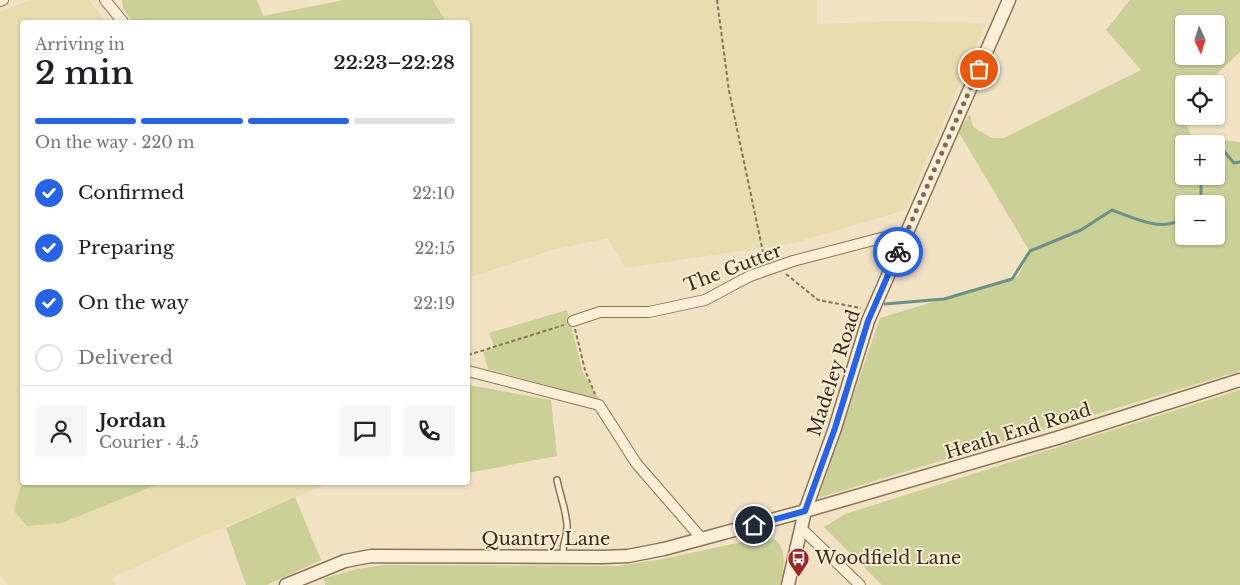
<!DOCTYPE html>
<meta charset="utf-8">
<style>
:root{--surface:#fff;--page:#f6f6f6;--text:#202124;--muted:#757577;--line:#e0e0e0;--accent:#2563eb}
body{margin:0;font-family:"Libre Baskerville",serif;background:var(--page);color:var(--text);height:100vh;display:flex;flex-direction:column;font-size:19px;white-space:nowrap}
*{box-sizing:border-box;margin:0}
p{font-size:16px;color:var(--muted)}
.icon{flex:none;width:28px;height:28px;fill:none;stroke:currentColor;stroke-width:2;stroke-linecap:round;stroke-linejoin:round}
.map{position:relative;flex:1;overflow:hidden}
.panel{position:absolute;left:20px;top:20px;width:450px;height:465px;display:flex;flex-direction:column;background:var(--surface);border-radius:5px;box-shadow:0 1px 4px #0004}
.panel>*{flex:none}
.needle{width:32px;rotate:176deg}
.tools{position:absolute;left:1175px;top:15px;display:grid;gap:10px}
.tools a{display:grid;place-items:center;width:50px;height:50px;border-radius:5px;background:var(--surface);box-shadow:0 1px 4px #0004;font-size:25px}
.pin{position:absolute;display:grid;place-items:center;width:42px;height:42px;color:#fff;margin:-21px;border:2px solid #fff;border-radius:50%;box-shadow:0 1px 5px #0007}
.courier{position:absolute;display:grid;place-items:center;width:50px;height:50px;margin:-25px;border:4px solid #2563eb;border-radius:50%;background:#fff;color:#222;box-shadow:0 1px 6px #0007}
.head em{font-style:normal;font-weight:600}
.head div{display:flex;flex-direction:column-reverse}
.head{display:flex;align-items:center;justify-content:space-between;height:85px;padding:0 15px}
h1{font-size:32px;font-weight:600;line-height:38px}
.bar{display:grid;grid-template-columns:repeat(4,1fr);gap:8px 5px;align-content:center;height:60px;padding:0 15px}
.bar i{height:6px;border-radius:4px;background:var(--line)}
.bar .selected{background:var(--accent)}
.bar p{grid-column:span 4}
.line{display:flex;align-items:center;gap:12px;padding:0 15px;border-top:1px solid var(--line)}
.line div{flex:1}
.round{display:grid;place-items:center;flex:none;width:52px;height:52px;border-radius:5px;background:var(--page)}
ol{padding:0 15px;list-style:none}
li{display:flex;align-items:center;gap:15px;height:55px}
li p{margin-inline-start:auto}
li .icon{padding:5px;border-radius:50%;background:var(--accent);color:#fff;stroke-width:4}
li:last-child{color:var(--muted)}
li i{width:28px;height:28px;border:2px solid var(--line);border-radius:50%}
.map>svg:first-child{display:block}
</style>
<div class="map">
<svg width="1240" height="585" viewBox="0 0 1240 585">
<rect width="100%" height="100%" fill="#f1e2c3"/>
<g fill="#e7ddaf">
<polygon points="30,0 89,0 106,22 22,22 22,482 25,483 20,488 15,511 27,526 62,523 156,485 155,483 329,483 186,543 112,578 116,585 8,585 0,575 0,12"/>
<polygon points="433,0 817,0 817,24 896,21 986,23 905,210 794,243 625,268 608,238 552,250 468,278 468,22 446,22"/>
</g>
<g fill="#cad096" fill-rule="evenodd">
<polygon points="122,0 257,0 263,16 344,0 433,0 446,22 133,22 123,9"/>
<path d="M1130,0H1240V52L1206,84H1184V105L1179,109L1192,137L1240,142V371L818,498L880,318L1018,276L1030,252L958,131L970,114L973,127L992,138H1004L1141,70L1106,30ZM1184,24H1216V56H1184ZM1184,144H1216V176H1184ZM1184,204H1216V236H1184Z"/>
<polygon points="567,310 583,373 600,400 488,369 483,351 495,348 489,333"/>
<polygon points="468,385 551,400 557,456 468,473"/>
<polygon points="1240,390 1240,585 882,585 824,527 845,514"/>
<polygon points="25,483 155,482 156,485 62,523 27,526 14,511 20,488"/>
<polygon points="295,497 321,560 267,585 246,585 226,528"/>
<path d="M770,536C789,546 784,567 780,585H325L324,578L357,569L384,565L617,566L658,560Z"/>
</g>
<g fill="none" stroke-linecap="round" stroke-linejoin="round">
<g stroke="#6b9288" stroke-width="3">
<polyline points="1216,154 1222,149 1234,163 1240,162"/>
<polyline points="1201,204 1201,183 1203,176"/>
<path d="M885,304L944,299L1012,279L1030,251L1081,230L1112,210C1133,218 1163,233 1184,218"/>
</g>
<defs>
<path id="service" d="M557,480C560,495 566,510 567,525C568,537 562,541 563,556"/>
<g id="minor">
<polyline points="105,0 123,22"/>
<polyline points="0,1 3,0"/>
<polyline points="573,321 600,312 649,312 705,300 750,276 793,261 885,237 904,240"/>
<polyline points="468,371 599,405 636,463 702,539"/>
<polyline points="802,529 860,585"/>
</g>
<g id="tertiary">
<polyline points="286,585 345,561 371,556 602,557 628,556 664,549 805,511 1057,438 1240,380"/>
<polyline points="788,585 805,511 835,428 868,321 1009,0"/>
</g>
</defs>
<use href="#service" stroke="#8c7358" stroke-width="8"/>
<use href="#minor" stroke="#8c7358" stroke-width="12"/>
<use href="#tertiary" stroke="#8c7358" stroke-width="15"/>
<g stroke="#8c7358" stroke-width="2" stroke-dasharray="4 2.5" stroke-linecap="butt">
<polyline points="717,0 729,91 763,252 767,261"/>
<polyline points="786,274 818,300 861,308"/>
<polyline points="575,329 585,370 595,394"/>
<polyline points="468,355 564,325"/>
</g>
<use href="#service" stroke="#fbf0d7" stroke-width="5"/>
<use href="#minor" stroke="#fbf0d7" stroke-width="10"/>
<use href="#tertiary" stroke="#fbf0d7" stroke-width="12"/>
</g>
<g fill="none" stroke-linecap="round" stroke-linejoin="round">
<polyline stroke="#7b6b57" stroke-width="5" stroke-dasharray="0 9" points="898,252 979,69"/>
<polyline stroke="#2563eb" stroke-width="6" points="754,525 805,511 835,428 868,321 898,252"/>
</g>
<defs>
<symbol id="bus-pin" viewBox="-11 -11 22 30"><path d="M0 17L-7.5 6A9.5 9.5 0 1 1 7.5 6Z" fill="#9f2427" stroke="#f8ecd3"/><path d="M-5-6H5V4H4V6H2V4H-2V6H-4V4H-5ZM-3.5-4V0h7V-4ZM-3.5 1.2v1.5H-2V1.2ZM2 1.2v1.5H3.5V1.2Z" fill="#fff"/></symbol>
</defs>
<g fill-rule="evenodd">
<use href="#bus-pin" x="786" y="546" width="25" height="34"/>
</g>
<g text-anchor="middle" stroke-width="4" stroke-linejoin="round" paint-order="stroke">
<g font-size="18" fill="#3b2b1d" stroke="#f8ecd3">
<text transform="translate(733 268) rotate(-21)" y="6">The Gutter</text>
<text transform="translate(834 373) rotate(-72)" y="6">Madeley Road</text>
<text transform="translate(1018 431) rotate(-17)" y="6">Heath End Road</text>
<text x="546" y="545">Quantry Lane</text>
</g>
<g font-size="18" fill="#3b2b1d" stroke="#f8ecd3" text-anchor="start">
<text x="815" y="564">Woodfield Lane</text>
</g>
</g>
</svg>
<div class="tools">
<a><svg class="needle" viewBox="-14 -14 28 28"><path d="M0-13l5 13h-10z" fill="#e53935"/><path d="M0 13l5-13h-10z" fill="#757577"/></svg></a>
<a><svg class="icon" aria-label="locate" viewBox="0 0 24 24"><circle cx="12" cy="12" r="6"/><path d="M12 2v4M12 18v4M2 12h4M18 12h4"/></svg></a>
<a>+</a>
<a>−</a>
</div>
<div class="pin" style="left:979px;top:69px;background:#ea580c"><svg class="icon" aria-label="bag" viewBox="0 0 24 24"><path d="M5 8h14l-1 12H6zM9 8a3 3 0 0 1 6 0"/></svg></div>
<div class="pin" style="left:754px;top:525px;background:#1f2937"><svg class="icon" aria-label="home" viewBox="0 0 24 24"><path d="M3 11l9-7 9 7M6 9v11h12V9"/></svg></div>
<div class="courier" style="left:898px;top:252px"><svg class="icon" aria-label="bike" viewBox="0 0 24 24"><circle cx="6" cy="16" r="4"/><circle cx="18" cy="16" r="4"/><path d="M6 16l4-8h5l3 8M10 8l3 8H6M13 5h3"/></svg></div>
<section class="panel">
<div class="head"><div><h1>2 min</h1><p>Arriving in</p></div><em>22:23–22:28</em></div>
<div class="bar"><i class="selected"></i><i class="selected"></i><i class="selected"></i><i></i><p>On the way · 220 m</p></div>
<ol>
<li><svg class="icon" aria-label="check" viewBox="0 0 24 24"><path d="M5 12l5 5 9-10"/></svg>Confirmed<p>22:10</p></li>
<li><svg class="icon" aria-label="check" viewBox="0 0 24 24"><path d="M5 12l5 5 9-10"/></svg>Preparing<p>22:15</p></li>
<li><svg class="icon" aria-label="check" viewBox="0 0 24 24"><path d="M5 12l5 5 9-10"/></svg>On the way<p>22:19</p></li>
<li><i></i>Delivered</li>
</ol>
<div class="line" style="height:90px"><a class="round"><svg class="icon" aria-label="person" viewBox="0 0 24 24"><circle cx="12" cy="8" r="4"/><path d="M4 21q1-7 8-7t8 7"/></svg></a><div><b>Jordan</b><p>Courier · 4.5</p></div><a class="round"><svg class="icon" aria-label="chat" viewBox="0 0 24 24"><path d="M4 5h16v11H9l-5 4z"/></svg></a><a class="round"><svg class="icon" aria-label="phone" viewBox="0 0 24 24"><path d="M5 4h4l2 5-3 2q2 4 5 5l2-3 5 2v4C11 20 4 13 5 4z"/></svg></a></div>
</section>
</div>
